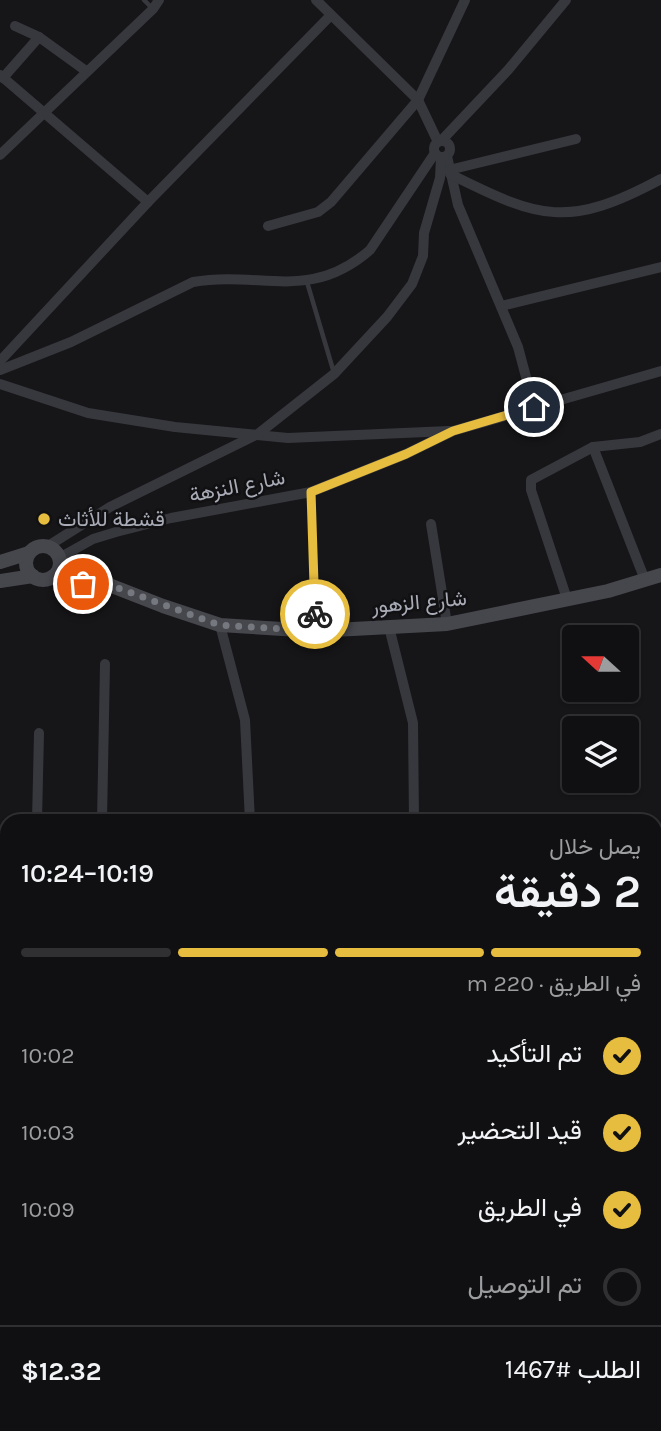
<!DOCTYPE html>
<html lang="ar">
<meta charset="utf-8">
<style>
:root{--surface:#101012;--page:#1e1e20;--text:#f1f3f6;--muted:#9c9d9f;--line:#303032;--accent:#e7bd3f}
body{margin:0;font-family:Karla,Vazirmatn,sans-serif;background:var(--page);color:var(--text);direction:rtl;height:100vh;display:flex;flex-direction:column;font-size:26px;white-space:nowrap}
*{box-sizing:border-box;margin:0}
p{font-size:23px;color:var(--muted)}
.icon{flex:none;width:38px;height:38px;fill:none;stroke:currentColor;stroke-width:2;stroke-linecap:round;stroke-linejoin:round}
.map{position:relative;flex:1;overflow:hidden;direction:ltr}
.sheet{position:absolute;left:0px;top:814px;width:662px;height:618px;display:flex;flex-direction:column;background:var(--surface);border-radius:21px 21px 0 0;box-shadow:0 2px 5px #0004,0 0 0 2px var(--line);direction:rtl}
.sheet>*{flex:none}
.needle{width:46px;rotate:291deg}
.buttons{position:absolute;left:562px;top:625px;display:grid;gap:14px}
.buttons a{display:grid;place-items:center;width:77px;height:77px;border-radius:7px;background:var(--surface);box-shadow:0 2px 5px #0004,0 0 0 2px var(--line);font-size:35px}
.pin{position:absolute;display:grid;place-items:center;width:60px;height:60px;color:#fff;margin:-30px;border:4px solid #fff;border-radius:50%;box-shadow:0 2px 7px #0007}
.courier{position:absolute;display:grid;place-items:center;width:70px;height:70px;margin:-35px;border:5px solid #e7bd3f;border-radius:50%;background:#fff;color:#222;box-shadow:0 2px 9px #0007}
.summary em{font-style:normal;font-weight:600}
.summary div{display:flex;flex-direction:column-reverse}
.summary{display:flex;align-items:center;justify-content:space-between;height:119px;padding:0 21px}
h1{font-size:46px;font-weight:600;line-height:52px}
.bar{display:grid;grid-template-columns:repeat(4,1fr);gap:10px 7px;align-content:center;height:84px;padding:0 21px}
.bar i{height:9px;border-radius:5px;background:var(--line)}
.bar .on{background:var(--accent)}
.bar p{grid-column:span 4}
.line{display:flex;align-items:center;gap:18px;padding:0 21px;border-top:2px solid var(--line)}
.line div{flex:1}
ol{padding:0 21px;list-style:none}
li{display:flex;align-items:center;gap:21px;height:77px}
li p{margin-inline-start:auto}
li .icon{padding:7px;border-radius:50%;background:var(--accent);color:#111;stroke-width:4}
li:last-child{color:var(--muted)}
li i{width:38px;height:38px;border:4px solid var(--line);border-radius:50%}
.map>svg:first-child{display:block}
</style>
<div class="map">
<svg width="661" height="1431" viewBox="0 0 661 1431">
<rect width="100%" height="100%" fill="#161618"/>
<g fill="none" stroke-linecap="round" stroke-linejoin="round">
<g stroke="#2f363d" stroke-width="19">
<polyline points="654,950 661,946"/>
<polyline points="0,1062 7,1068"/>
</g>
<g stroke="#37383d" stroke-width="4.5">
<polyline points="144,0 153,9"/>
<polyline points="307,282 334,373"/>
<polyline points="311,492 315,627"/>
</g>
<g stroke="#37383d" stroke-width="10">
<polyline points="316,0 418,100 438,142"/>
<polyline points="15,26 39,37 86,71"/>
<polyline points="0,75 148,202"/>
<polyline points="3,78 39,37"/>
<circle cx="442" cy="149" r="8"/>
<polyline points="441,141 508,70 566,0"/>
<polyline points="0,155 153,9 159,0"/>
<polyline points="447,156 458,205 518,347 534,407"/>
<polyline points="449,170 576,139"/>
<path d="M450,174C540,219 568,229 661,179"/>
<polyline points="268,226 318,212 331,202 418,100 465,0"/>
<polyline points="501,306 661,267"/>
<polyline points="0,361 148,202 331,15"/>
<path d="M0,370L71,342L193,282C261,270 309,303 370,250L435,153"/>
<polyline points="0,384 88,413 175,427 288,438 449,431"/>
<polyline points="593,447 645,580"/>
<polyline points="431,524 447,624"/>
<polyline points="48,546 110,507 258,434 334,374 387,317 412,284 423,256 424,233 440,178 441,158"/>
<polyline points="59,558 93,539 116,532 171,518 311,492 406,454 453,431 661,371"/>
<polyline points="567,599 531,490 531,480 593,447 640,442 661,434"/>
<polyline points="220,625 245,720 250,821"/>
<polyline points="389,627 413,723 414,821"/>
<polyline points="37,821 39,733"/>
<polyline points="102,821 105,664"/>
<polyline points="654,838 661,835"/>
<polyline points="0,912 7,912"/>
<polyline points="0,1208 7,1209"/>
<polyline points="658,1247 661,1330"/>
<polyline points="0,1269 7,1270"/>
<polyline points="316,1424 328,1431"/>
<polyline points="525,1424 526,1431"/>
<polyline points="6,1431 8,1424"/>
</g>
<g stroke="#46474d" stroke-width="14">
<circle cx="43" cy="563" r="17"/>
<polyline points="0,562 29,553"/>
<polyline points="60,563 85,570 99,581 163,606 220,625 315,631 447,624 608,591 661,575"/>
<polyline points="52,577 83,584 99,581"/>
<polyline points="0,581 33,576"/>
<polyline points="654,1247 661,1246"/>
<polyline points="49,1431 67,1424"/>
</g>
<g stroke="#54555c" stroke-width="16">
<polyline points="0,1150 7,1150"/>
<polyline points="654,1150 661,1150"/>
<polyline points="654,1166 661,1166"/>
<polyline points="0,1169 7,1169"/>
</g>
</g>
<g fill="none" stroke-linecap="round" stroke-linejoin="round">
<polyline stroke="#76787f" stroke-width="7" stroke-dasharray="0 12.6" points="83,584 99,581 219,625 315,631 315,614"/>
<polyline stroke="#e7bd3f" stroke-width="9" points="315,614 311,492 406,454 453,431 534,407"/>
</g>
<circle fill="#e7bd3f" stroke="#111113" stroke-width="2.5" cx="44" cy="519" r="7"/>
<g text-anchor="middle" stroke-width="5" stroke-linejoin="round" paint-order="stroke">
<g font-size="21" fill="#a9acb7" stroke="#111113">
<text transform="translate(237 486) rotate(-11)" y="7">شارع النزهة</text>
<text transform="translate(419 602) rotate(-5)" y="7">شارع الزهور</text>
</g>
<g font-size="21" fill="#a9acb7" stroke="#111113" text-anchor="start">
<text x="58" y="526">قشطة للأثاث</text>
</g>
</g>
</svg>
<div class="buttons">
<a><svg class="needle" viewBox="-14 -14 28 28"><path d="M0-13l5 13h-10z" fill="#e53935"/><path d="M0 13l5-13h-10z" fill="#9c9d9f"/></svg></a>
<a><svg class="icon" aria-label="layers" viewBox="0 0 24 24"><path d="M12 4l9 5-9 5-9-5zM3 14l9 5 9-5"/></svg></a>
</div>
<div class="pin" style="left:83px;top:584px;background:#ea580c"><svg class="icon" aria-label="bag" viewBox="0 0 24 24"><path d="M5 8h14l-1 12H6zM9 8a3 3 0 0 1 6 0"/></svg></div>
<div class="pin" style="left:534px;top:407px;background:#1f2937"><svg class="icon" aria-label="home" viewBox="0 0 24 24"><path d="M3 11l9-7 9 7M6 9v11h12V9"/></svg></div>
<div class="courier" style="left:315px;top:614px"><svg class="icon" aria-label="bike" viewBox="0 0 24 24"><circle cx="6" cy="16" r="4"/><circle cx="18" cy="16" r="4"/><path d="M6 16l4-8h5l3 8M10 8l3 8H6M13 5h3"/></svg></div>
<section class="sheet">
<div class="summary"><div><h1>2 دقيقة</h1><p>يصل خلال</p></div><em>10:19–10:24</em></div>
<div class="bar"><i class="on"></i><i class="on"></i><i class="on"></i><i></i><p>في الطريق · 220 m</p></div>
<ol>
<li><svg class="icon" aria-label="check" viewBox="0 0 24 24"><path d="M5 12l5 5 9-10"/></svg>تم التأكيد<p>10:02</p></li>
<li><svg class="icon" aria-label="check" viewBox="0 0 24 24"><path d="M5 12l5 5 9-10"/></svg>قيد التحضير<p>10:03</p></li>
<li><svg class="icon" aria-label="check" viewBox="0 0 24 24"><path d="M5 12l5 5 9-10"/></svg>في الطريق<p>10:09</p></li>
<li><i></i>تم التوصيل</li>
</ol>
<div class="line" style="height:91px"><div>الطلب #1467</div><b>$12.32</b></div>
</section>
</div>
